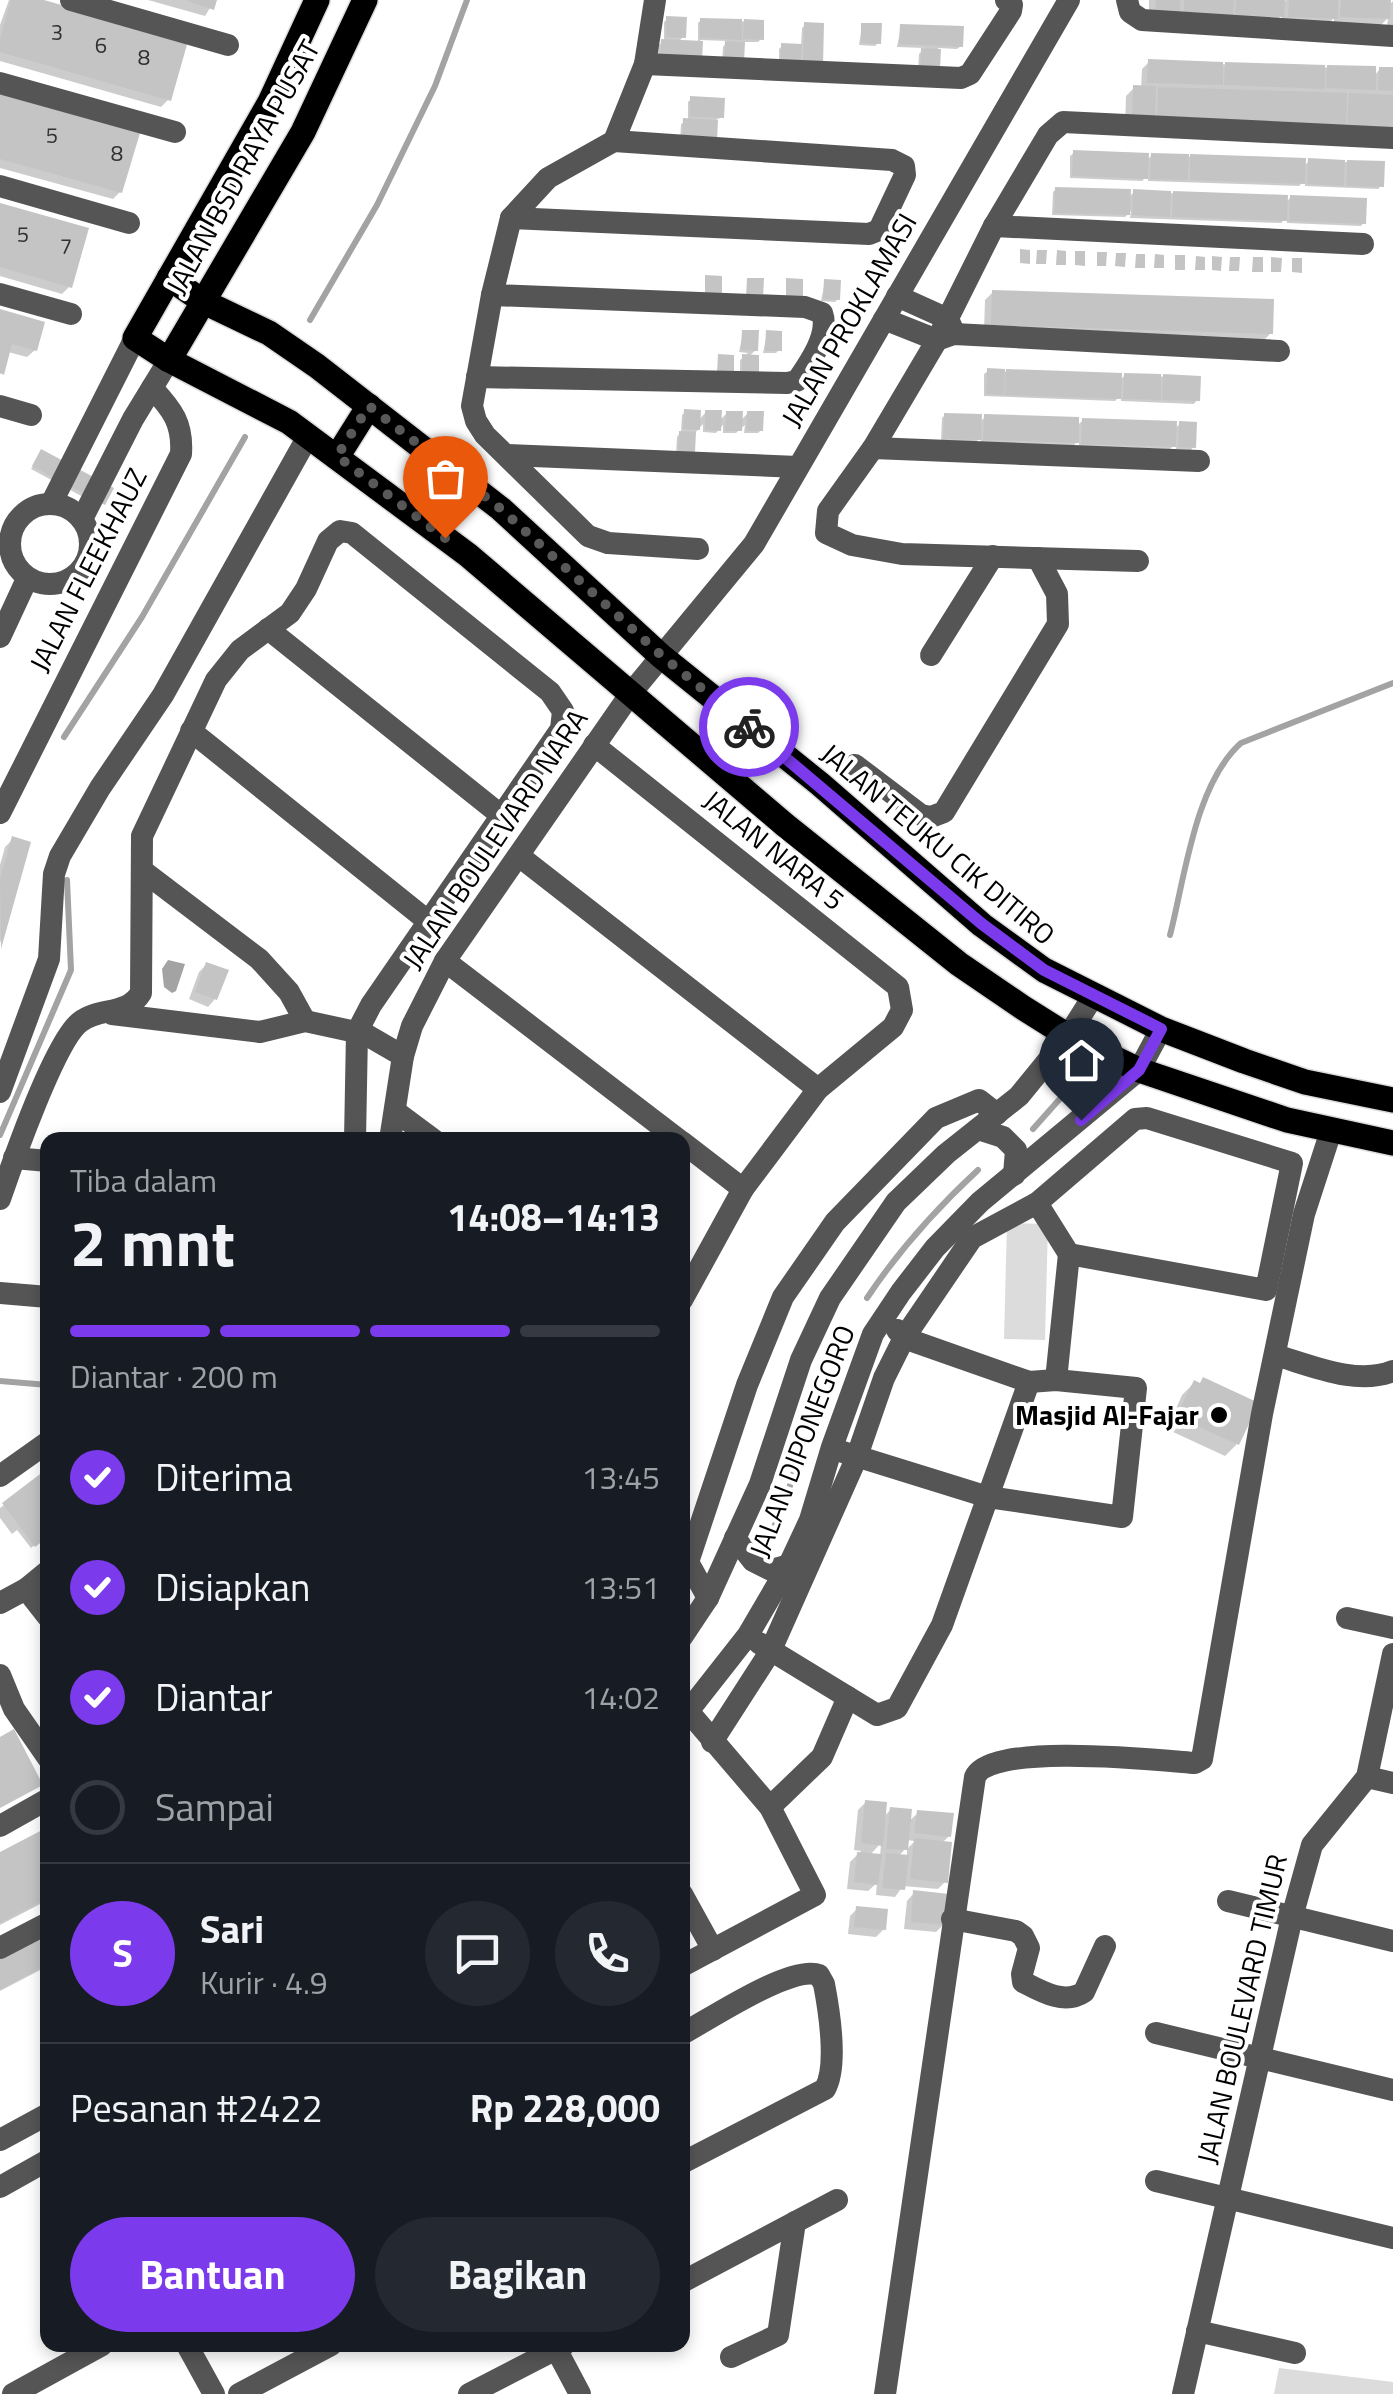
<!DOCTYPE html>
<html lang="id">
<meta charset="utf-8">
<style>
:root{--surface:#171b24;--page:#242831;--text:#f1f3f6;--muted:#9ea1a6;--line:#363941;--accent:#7c3aed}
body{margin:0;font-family:"Titillium Web",sans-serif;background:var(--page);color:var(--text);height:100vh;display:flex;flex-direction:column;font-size:38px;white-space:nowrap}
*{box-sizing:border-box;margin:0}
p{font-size:32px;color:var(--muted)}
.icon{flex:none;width:55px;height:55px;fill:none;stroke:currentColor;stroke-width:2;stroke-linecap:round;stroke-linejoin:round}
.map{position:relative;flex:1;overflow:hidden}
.sheet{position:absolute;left:40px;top:1132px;width:650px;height:1220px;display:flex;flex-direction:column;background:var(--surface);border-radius:20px;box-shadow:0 5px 15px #0003}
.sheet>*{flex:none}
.pin{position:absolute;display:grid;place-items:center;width:85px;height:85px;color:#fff;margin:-102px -42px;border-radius:50% 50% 50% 0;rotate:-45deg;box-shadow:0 0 10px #0007}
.pin .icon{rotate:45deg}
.courier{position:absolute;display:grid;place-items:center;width:100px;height:100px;margin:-50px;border:8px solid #7c3aed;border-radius:50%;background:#fff;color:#222;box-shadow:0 2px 12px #0007}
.summary em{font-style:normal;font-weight:700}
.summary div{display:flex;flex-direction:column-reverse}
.summary{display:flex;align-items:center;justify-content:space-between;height:170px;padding:0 30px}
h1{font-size:65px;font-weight:700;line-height:75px}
.bar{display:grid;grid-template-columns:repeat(4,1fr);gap:15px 10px;align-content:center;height:120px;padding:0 30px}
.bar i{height:12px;border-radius:8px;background:var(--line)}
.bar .current{background:var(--accent)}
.bar p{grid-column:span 4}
.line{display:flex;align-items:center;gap:25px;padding:0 30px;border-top:2px solid var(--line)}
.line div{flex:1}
.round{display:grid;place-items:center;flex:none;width:105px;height:105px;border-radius:52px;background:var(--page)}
ol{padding:0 30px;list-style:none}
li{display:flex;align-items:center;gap:30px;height:110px}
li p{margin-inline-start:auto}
li .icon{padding:10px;border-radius:50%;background:var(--accent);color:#fff;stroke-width:4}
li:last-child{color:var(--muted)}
li i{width:55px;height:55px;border:5px solid var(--line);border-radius:50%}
.cta{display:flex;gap:20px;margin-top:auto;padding:20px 30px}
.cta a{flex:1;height:115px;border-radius:60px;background:var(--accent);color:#fff;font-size:40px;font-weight:700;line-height:115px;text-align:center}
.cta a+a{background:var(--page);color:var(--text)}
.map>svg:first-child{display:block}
</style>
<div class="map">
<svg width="1393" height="2394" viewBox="0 0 1393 2394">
<rect width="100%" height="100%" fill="#fff"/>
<g fill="#dcdcdc">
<polygon points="1007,1223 1048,1224 1045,1340 1004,1339"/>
<polygon points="1279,2368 1393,2382 1393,2394 1274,2394"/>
</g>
<polygon fill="#a3a3a3" points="168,960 185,964 176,991 172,993 164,987 162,969"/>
<g fill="#0003" fill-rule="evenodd">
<polygon points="9,0 35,0 169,99 161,107 0,61 0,25"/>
<polygon points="148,0 215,0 205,16"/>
<polygon points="1149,0 1282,0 1282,4 1286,0 1336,0 1336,3 1338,0 1388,0 1388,6 1393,1 1393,26 1387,26 1388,18 1380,26 1334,24 1334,18 1327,25 1282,24 1282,15 1274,23 1149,19"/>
<polygon points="667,19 683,37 678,42 698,43 698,23 701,20 762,22 761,39 758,42 743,42 742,61 722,64 723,47 728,41 700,40 700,60 658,62 658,45 664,42 664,22"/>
<polygon points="805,25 820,64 779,66 779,49 782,46 801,46 802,28"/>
<polygon points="862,25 878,43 875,46 859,45"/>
<polygon points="901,27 961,46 957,49 938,48 938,68 918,71 919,54 925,48 897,47"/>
<polygon points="1149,62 1374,69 1374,76 1380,69 1393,70 1393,137 1125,127 1126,96 1134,88 1141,88 1142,69"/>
<polygon points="0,96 120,192 113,199 0,168"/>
<polygon points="691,99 722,117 716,120 715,139 680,141 681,124 688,121 688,102"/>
<polygon points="1074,153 1146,161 1152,155 1303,161 1303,167 1309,161 1382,163 1381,186 1378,189 1305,186 1305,180 1299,186 1148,181 1148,175 1142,181 1070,178 1070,156"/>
<polygon points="1056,189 1128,198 1134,192 1285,197 1285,203 1291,197 1364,222 1361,226 1287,223 1287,217 1281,223 1130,218 1131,211 1125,217 1052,215 1053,192"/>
<polygon points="0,205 70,286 62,294 0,276"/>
<polygon points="825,282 838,299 835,302 821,301"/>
<polygon points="993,292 1271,333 1263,341 984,331 985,300"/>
<polygon points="0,312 35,350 27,357 8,352 0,375"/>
<polygon points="743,332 756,350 748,357 740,377 740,360 748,353 739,352"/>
<polygon points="767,333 779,350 776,353 763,353"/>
<polygon points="988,371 1119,375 1119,381 1125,375 1198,378 1197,400 1194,404 1121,401 1121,395 1115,401 984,396 984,374"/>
<polygon points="685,412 698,421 706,412 719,421 727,413 740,421 748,413 761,430 758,433 744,433 745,425 736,433 723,433 723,425 716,433 703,432 703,424 676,454 677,437 681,432 682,415"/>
<polygon points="945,415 979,423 985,417 1077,426 1083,420 1174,429 1180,424 1194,446 1191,450 1176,449 1176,443 1170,449 1079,446 1079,440 1073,446 981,442 981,436 976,442 941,441 942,418"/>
<polygon points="39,455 100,506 31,469"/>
<polygon points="13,839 28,844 0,943 0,865 5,847"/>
<polygon points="206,965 215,999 208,1007 189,999 199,972"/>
<polygon points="1194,1383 1237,1444 1225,1456 1173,1432 1177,1422 1171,1420 1182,1395"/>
<polygon points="48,1471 41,1540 31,1548 17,1530 12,1534 0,1518 0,1508"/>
<path d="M866,1802L883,1818L891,1809L908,1822L918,1813L949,1836L941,1844L946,1881L938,1889L903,1886L895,1897L876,1895L877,1883L868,1891L847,1889L850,1862L861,1851L854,1850L858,1810ZM906,1840L915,1841L907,1849V1857H898L905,1849ZM881,1843L880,1857L869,1856Z"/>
<polygon points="48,1829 48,1900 0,1925 0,1855"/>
<polygon points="914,1893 944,1924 936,1932 904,1929 907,1901"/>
<polygon points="857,1909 884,1929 876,1937 848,1934 850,1916"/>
<polygon points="48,1932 48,1966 0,1991 0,1957"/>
</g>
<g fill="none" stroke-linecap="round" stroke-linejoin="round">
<g stroke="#a3a3a3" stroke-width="6">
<polyline points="310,320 377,205 435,86 467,0"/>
<polyline points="64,737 142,617 245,437"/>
<path d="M1170,935C1185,877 1195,784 1241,743L1393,683"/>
<polyline points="1033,1129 1097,1057"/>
<polyline points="0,1135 71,970 67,880"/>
<path d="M867,1298C899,1250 936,1209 978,1170"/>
<polyline points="0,1381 48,1385"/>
<polyline points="810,1411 826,1384"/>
<polyline points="762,1554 786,1500 801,1446"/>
</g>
</g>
<g fill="#c4c4c4">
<polygon points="11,0 44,0 188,41 171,101 0,52 0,39"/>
<polygon points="185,0 217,0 214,10"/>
<polygon points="1156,0 1180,0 1180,13 1155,13"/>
<polygon points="1184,0 1234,0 1233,15 1184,14"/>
<polygon points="1236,0 1285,0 1284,17 1235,15"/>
<polygon points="1289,0 1338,0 1338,19 1288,17"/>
<polygon points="1341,0 1391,0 1390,19 1340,17"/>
<polygon points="666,16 687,17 686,38 666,37"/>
<polygon points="700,18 742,19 742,40 700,38"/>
<polygon points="744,19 764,20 764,40 743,39"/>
<polygon points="804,22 824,23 823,65 803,65"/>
<polygon points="861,23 882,23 881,44 861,43"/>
<polygon points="900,24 964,26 963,47 899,44"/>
<polygon points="661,39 703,41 702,61 660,60"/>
<polygon points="725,41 745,42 744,62 724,61"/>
<polygon points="781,43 802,44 801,64 781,64"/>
<polygon points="921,48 941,49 940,69 920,69"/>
<polygon points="1148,59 1223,62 1223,85 1147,83"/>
<polygon points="1225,62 1325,65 1325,89 1224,85"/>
<polygon points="1327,65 1376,66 1376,90 1326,88"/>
<polygon points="1379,67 1393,67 1393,91 1378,90"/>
<polygon points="1133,85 1156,86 1155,121 1132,120"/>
<polygon points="1158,87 1347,93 1346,128 1157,121"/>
<polygon points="1349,93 1393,95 1393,130 1347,128"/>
<polygon points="0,94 140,133 122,193 0,159"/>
<polygon points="690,96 725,98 724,118 690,117"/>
<polygon points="683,118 718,120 717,140 682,139"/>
<polygon points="1073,150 1149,153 1148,179 1072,176"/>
<polygon points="1151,153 1189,154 1188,180 1150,179"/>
<polygon points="1190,154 1306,158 1305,184 1190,180"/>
<polygon points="1308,158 1345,160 1344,186 1307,184"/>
<polygon points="1347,160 1385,161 1384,187 1346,186"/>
<polygon points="1055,187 1131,189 1130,215 1054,213"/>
<polygon points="1133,189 1171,191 1170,217 1132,215"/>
<polygon points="1173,191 1288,195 1287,221 1172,217"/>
<polygon points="1290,195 1367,198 1366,224 1289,221"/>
<polygon points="0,203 89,228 72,288 0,267"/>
<polygon points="1020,249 1030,250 1030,264 1020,263"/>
<polygon points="1037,250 1047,250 1046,264 1036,264"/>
<polygon points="1057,250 1066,251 1066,265 1056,265"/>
<polygon points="1075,251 1085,251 1085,266 1075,265"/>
<polygon points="1097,252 1107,252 1106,266 1097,266"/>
<polygon points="1116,253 1126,253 1125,267 1115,266"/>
<polygon points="1136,254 1145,254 1145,268 1135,268"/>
<polygon points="1155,254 1164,255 1164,268 1154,268"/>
<rect x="1175" y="255" width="10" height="15"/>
<polygon points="1196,256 1205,257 1205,270 1195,270"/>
<polygon points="1212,256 1222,257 1221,271 1212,270"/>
<polygon points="1230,257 1240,257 1239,271 1229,271"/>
<polygon points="1253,257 1263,257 1263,272 1252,272"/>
<polygon points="1271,257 1282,258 1281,272 1271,272"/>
<polygon points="1292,258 1302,258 1302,273 1292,272"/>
<polygon points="705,275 722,276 722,296 705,296"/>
<polygon points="747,278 764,278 763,298 746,298"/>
<polygon points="786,278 803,279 803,299 786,299"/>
<polygon points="824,279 841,280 840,300 823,299"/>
<polygon points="992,290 1274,299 1273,334 991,325"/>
<polygon points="0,309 45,322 37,351 12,344 4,375 0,373"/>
<polygon points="742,330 759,330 758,351 741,350"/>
<polygon points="766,330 782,331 782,351 765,351"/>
<polygon points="718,354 734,355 734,375 717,374"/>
<polygon points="742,354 759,355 759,376 742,375"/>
<polygon points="987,368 1005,369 1004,395 986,394"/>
<polygon points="1006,369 1122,373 1121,399 1005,395"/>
<polygon points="1124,373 1161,374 1161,400 1123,399"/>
<polygon points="1163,374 1201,376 1200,401 1162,400"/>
<polygon points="684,409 701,410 700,430 683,429"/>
<polygon points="705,410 722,410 721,431 705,430"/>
<polygon points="726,411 743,411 742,431 725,431"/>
<polygon points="747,411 764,411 763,431 746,431"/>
<polygon points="944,413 982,414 981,440 943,439"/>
<polygon points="984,414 1079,417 1079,443 983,440"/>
<polygon points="1082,418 1177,421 1176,447 1081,444"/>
<polygon points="1179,421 1197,422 1196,448 1178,447"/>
<polygon points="679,431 696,432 695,452 678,452"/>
<polygon points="41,449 114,488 105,505 32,466"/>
<polygon points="12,836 31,842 1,949 0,879"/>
<polygon points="206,962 229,970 217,1000 195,992"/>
<polygon points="1203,1377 1259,1403 1239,1445 1183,1420 1187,1410 1181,1407 1194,1380 1200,1383"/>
<polygon points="48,1468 48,1537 35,1547 2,1503"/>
<polygon points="14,1729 43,1785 0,1808 0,1737"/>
<polygon points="865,1800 887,1802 883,1846 861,1843"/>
<polygon points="890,1807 912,1809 908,1850 886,1849"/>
<polygon points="917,1810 954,1813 951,1837 914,1833"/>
<polygon points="48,1827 48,1898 0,1923 0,1852"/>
<polygon points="914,1838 952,1842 948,1883 910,1879"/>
<polygon points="857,1852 882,1854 878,1885 854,1882"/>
<polygon points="886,1853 909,1855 905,1890 882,1888"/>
<polygon points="913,1890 949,1894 947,1925 911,1922"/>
<polygon points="856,1906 888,1909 886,1930 854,1927"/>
<polygon points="48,1929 48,1964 0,1990 0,1954"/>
</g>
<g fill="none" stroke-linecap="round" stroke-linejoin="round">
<defs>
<g id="major">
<polyline points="317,0 270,102 135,338 169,360 289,422 468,555 785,825 959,964 1022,1007 1068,1036 1139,1070 1287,1120 1393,1143"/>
<polyline points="169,278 204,302 269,333 317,366 501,509 661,656 820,784 982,925 1044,970 1161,1029 1244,1061 1305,1082 1393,1100"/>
<polyline points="169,360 303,132 365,0"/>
<polyline points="337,457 369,406"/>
</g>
</defs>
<use href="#major" stroke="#dbdbdb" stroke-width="28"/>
<g stroke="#555" stroke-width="22">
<polyline points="71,0 228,45"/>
<polyline points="655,0 645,64 614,141 548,178 511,218 492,295 472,406 476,421 485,435 588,536 608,543 698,549"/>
<polyline points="1127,0 1130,12 1142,20 1393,36"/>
<polyline points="645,64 961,78 970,74 1011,11 1012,5 1006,0"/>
<polyline points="0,83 175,132"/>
<polyline points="0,186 129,223"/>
<polyline points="511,218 869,234 879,230 905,175 904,166 892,160 614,141"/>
<polyline points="994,226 1363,244"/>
<polyline points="0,294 71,314"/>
<polyline points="897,296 948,319 953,330"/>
<polyline points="884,319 937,340 954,334 1279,351"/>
<path d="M477,377L787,383L797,381C809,364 830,334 822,313L805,307L492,295"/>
<polyline points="0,406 31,415"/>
<polyline points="873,448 1199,461"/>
<polyline points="507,455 798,467"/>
<circle cx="50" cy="544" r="40"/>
<polyline points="51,504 135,338"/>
<polyline points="82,519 133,419 169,360"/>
<polyline points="1138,561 902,554 852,545 826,533 828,511 873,448 937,340 994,226 1048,135 1063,122 1393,138"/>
<polyline points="268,629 502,816"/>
<polyline points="0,637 27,579"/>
<polyline points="931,655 993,556"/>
<polyline points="191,731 429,922"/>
<polyline points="594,745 898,987 902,1010 893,1027 818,1089 743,1189 682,1300"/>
<polyline points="855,765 921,815 931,817 944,812 1058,624 1057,594 1038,558"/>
<path d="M0,813L181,454C183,424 173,410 152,388"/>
<polyline points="519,856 818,1089"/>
<polyline points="143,871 259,959 289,992 305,1021"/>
<polyline points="445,961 679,1140"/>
<polyline points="112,1014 260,1032 305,1021 365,1034 403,1056"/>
<polyline points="0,1092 49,959 54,874 60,856 100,788 163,695 307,438"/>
<polyline points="395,1111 434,1140"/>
<polyline points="978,1129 1003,1137 1016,1150 1014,1175"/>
<polyline points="390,1140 403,1056 412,1026 445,961 631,693 754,544 1069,0"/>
<polyline points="682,1142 743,1189"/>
<polyline points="14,1158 48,1161"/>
<path d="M0,1199C12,1164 55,1041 80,1022C99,1007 127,1016 141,993L142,836L216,680L240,650L290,613L306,589L328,541L340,531L352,533L550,692L563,711L561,729L371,1005L357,1032L355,1140"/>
<polyline points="1037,1203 1069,1254"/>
<polyline points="0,1293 48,1297"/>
<path d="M1275,1355C1310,1365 1357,1386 1393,1371"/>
<polyline points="843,1452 988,1497 1122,1517 1136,1388 1056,1380 1029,1382 904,1338 897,1330"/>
<polyline points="0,1476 48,1442"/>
<polyline points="735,1538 753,1561 771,1570 789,1565"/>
<polyline points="26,1589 48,1617"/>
<polyline points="708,1598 688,1562 747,1385 783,1297 835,1222 936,1118 979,1100 997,1114"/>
<polyline points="0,1603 26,1589 48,1571"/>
<polyline points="1347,1618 1393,1628"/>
<polyline points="682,1637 708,1598 760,1484 801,1360 830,1298 896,1202 946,1154 1019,1096 1068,1036 1094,995"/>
<polyline points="759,1643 877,1715 897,1708 942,1625 1029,1382"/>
<polyline points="0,1675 14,1709 48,1758"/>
<polyline points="682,1704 770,1807 815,1895 682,1966"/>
<polyline points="682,1719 748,1635 789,1565 810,1520 832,1447 873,1334 901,1292 935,1248 980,1202 1139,1070 1161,1029"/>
<polyline points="712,1742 770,1652 856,1459 884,1378 904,1338 972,1238 1037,1203 1135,1119 1147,1118 1292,1163 1266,1290 1069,1254 1056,1380"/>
<polyline points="1367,1777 1393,1783"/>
<polyline points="770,1807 822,1757 848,1697"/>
<polyline points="0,1826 48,1799"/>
<polyline points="682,1894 713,1950"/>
<polyline points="1228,1901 1393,1941"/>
<path d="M952,1919L1016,1931L1023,1936L1029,1948L1022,1974L1023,1982C1042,1992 1065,2005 1084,1992L1105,1946"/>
<polyline points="0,1948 48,1923"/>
<polyline points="1156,2033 1393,2090"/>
<path d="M682,2034C710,2019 792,1964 819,1975L824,1984C829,2010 838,2066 825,2089L682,2163"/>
<polyline points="0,2140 48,2114"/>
<polyline points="1156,2181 1393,2238"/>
<polyline points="0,2187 48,2160"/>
<polyline points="682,2282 837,2200"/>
<polyline points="1197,2331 1295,2353"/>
<polyline points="187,2345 214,2394"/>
<polyline points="554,2345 580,2394"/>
<polyline points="731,2357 778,2335 795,2222"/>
<polyline points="13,2394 102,2345"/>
<polyline points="239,2394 331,2345"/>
<polyline points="469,2394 564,2345"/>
<path d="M885,2394L975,1777C990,1742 1157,1760 1195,1763L1202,1759L1262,1414L1304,1214L1331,1131"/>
<polyline points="1183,2394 1292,1917 1312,1845 1367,1777 1393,1654"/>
</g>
<use href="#major" stroke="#000" stroke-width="25"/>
</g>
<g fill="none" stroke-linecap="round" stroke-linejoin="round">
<polyline stroke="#595959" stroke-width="10" stroke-dasharray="0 18" points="445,538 337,456 369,406 501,509 662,656 749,727"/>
<polyline stroke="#7c3aed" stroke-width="12" points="749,727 982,924 1044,970 1161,1029 1139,1070 1081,1120"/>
</g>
<circle fill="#000" stroke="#fff" stroke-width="4" cx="1219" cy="1415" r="10"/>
<g text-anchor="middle" stroke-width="8" stroke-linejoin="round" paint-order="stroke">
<g font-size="22" fill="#313131">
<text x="57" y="40">3</text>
<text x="101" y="53">6</text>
<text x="144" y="65">8</text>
<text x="52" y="143">5</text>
<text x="117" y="161">8</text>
<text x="23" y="242">5</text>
<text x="66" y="254">7</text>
</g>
<g font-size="28" fill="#000" stroke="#fff">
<text transform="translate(243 167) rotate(-61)" y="10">JALAN BSD RAYA PUSAT</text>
<text transform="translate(849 320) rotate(-60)" y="10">JALAN PROKLAMASI</text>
<text transform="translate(88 570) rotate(-63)" y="10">JALAN FLEEKHAUZ</text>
<text transform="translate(495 839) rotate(-56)" y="10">JALAN BOULEVARD NARA</text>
<text transform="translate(938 844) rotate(40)" y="10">JALAN TEUKU CIK DITIRO</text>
<text transform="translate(774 850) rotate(39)" y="10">JALAN NARA 5</text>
<text transform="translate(802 1441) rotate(-69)" y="10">JALAN DIPONEGORO</text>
<text transform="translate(1242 2009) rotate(-77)" y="10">JALAN BOULEVARD TIMUR</text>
</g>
<g font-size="28" font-weight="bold" fill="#000" stroke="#fff" text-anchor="end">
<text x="1199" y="1425">Masjid Al-Fajar</text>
</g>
</g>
</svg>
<div class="pin" style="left:445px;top:538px;background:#ea580c"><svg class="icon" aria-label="bag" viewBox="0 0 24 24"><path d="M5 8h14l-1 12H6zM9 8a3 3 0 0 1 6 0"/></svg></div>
<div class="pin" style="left:1081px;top:1120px;background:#1f2937"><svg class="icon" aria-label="home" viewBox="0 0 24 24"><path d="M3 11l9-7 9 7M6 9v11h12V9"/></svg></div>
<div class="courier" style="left:749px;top:727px"><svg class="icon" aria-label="bike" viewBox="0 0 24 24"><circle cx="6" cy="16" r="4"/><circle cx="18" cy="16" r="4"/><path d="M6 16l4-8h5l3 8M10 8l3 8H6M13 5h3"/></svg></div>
<section class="sheet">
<div class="summary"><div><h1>2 mnt</h1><p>Tiba dalam</p></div><em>14:08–14:13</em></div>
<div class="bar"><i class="current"></i><i class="current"></i><i class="current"></i><i></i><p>Diantar · 200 m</p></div>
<ol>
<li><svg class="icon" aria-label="check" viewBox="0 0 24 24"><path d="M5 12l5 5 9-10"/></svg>Diterima<p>13:45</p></li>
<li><svg class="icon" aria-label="check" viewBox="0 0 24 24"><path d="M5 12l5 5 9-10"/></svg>Disiapkan<p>13:51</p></li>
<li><svg class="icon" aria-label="check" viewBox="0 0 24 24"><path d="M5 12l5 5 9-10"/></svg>Diantar<p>14:02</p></li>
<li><i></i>Sampai</li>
</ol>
<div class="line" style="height:180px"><b class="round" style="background:var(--accent);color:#fff">S</b><div><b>Sari</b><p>Kurir · 4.9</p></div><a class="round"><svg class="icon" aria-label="chat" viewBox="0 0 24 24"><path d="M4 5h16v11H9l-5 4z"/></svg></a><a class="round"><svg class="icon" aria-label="phone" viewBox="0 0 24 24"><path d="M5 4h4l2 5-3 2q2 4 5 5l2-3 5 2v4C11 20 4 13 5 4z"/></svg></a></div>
<div class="line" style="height:130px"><div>Pesanan #2422</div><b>Rp 228,000</b></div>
<div class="cta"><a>Bantuan</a><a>Bagikan</a></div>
</section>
</div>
